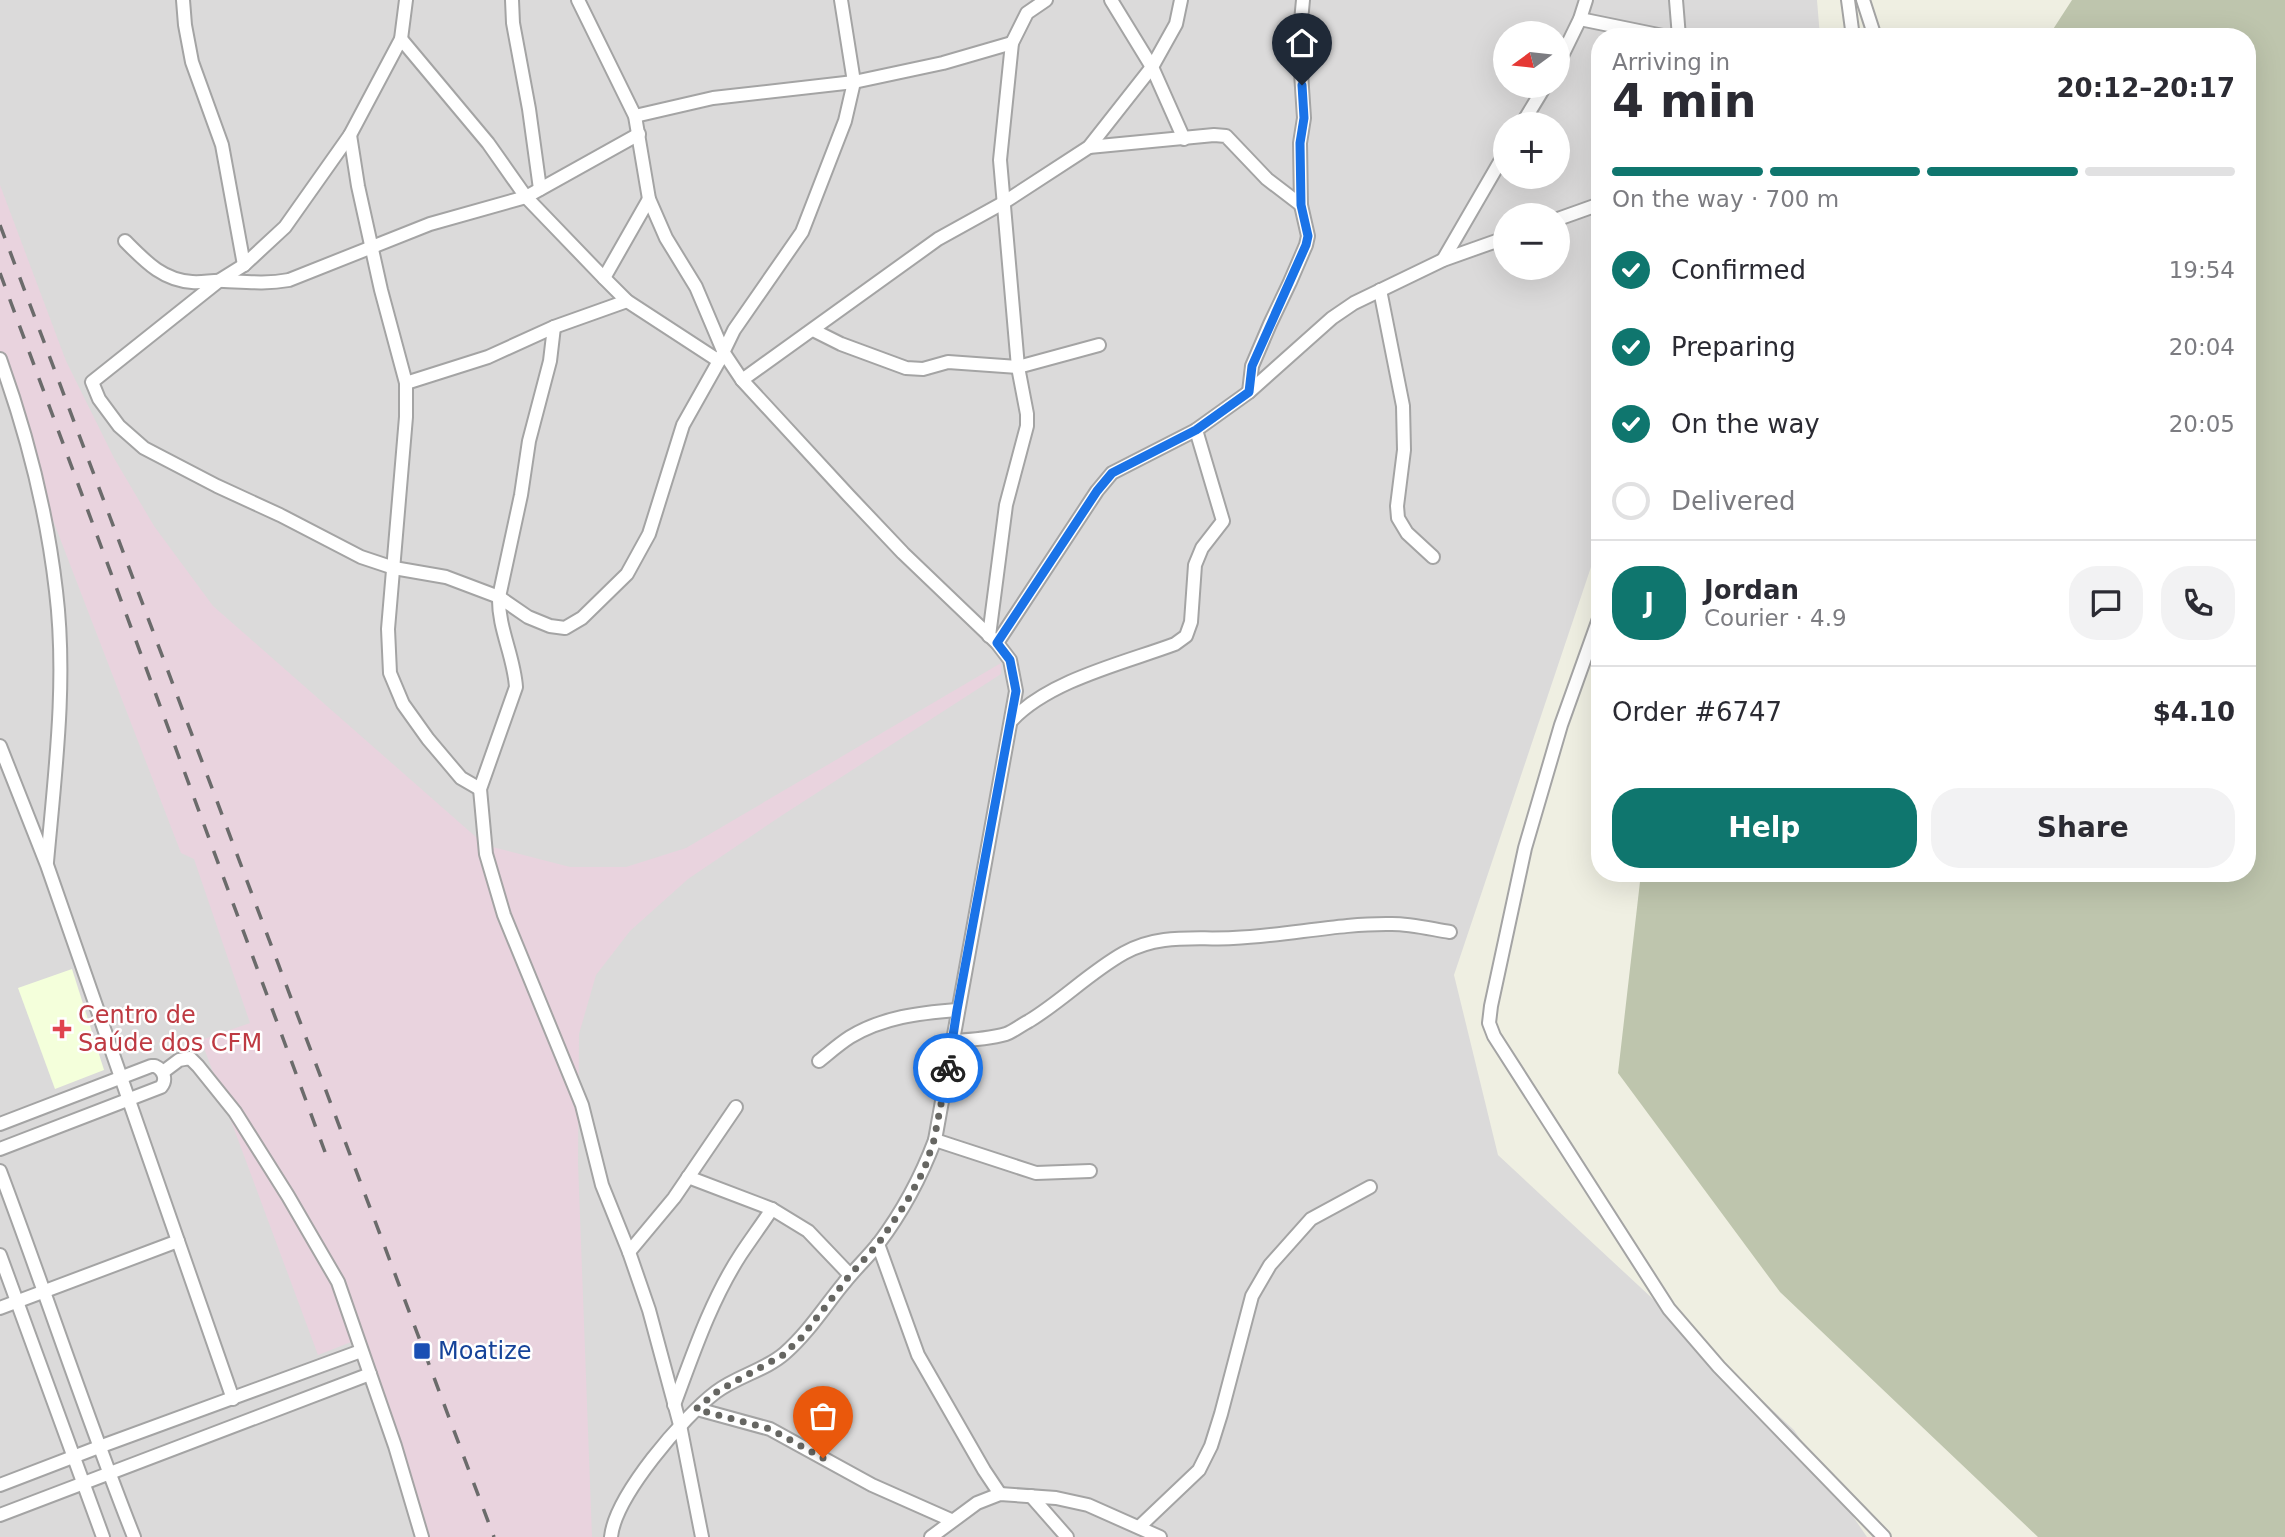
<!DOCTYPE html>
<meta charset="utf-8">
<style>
:root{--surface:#fff;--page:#f2f2f3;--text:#2b2b33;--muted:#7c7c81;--line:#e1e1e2;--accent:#0f766e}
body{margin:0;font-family:"DejaVu Sans",sans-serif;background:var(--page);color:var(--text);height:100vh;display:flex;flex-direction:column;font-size:26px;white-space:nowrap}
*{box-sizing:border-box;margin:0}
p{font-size:23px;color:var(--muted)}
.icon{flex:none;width:38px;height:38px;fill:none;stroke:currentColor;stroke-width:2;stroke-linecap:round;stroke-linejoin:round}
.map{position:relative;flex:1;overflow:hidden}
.sheet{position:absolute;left:1591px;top:28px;width:665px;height:854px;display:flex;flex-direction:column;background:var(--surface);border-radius:28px;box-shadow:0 7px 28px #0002}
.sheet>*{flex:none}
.needle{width:46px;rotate:255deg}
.fabs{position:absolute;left:1493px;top:21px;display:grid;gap:14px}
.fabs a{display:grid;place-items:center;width:77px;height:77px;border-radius:50%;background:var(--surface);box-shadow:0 7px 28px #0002;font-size:35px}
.pin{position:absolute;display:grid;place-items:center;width:60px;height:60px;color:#fff;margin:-72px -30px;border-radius:50% 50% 50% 0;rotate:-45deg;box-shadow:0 0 7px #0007}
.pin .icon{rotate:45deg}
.courier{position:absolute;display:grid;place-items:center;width:70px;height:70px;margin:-35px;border:5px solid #1a73e8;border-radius:50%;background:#fff;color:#222;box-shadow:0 2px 9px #0007}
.head em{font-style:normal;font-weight:800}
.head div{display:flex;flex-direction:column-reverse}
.head{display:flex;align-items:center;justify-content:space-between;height:119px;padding:0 21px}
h1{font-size:46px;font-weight:800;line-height:52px}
.bar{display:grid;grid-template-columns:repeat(4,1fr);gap:10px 7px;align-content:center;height:84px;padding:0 21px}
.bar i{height:9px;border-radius:5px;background:var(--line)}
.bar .selected{background:var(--accent)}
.bar p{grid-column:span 4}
.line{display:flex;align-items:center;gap:18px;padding:0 21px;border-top:2px solid var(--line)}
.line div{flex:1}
.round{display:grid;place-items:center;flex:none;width:74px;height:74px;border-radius:28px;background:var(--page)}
ol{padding:0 21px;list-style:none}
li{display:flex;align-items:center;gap:21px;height:77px}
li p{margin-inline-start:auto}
li .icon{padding:7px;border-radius:50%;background:var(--accent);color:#fff;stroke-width:4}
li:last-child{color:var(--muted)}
li i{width:38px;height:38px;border:4px solid var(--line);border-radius:50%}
.action{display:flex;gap:14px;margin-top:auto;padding:14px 21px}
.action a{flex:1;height:80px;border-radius:28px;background:var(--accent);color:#fff;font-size:28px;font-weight:800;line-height:80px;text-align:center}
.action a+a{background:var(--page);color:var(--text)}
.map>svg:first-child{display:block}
</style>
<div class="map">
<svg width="2285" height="1537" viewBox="0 0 2285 1537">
<rect width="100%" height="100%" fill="#efefe2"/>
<path fill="#dbdada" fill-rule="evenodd" d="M0,0H1817L1820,37H1600L1599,524L1591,567L1454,975L1498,1155L1794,1430L1867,1537H0ZM1505,33H1558V86H1505ZM1505,124H1558V177H1505ZM1505,215H1558V268H1505Z"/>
<polygon fill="#e9d3de" points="0,185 66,361 114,458 154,526 213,606 485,845 570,867 626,867 686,848 1001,663 1001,674 781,816 688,879 630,931 596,975 579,1034 578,1163 592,1537 428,1537 359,1339 318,1355 201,1040 250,1023 194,859 181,853 41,489 0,362"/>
<polygon fill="#f4ffdb" points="72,969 104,1070 55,1089 18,988"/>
<polygon fill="#bec5ad" points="2072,0 2285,0 2285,1537 2038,1537 1780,1292 1618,1073 1641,873 2247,873 2247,37 2048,37"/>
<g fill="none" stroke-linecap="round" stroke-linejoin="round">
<defs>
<g id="minor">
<polyline points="183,0 185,25 192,62 222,145 244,265"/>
<polyline points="406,0 401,39 350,135 285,227 244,265 220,280 92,382 99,399 119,426 144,448 217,486 280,515 361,557 394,568 446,577 499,597 528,617 550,626 565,628 582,618 627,574 649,534 683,425 719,361 734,330 802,232 845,121 854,82 841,0"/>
<polyline points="512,0 513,23 529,109 540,189"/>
<path d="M578,0L635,116L649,199L666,238L696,287L724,353L742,380L849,496L903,553L997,643L1010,660L1016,691L935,1140C921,1177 903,1211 879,1243C868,1257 855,1269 844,1283C825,1306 808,1333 785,1353C766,1370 737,1376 716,1392C683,1417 615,1496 611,1537"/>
<polyline points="1111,0 1152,67 1184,139"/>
<polyline points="1676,0 1679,37"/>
<polyline points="1848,0 1853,37"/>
<polyline points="1863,0 1875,37"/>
<polyline points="1580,19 1668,37"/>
<polyline points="401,39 488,143 526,197 604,278 627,301 719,361"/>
<polyline points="1558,64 1580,19 1586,0"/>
<polyline points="635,116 713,98 854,82 943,63 1012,43"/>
<polyline points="1522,124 1545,86"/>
<polyline points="350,135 358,186 381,290 406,383 406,417 388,629 390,673 403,704 428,739 461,778 480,789"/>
<polyline points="1089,147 1214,135 1226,136 1267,179 1301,205"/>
<polyline points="1558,219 1600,204"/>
<path d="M125,241C145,261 162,280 192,282C203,283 213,280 224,281C247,282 267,284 289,280L430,224L526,197L639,134"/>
<polyline points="1443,260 1505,153"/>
<polyline points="604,278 649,199"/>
<polyline points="1380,290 1403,406 1404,450 1397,506 1398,518 1407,533 1433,557"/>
<path d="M554,327L550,361L529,441L521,495L499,597C498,628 514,656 516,687L480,789L486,854L504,915L582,1105L602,1185L629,1252L649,1310L680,1425L702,1537"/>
<polyline points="813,330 841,344 906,368 923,369 948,362 1018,367 1099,345"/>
<path d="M0,359C27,434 47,513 56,591C67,681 55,773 47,862"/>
<polyline points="742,380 938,239 1003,203 1089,147 1152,67 1176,24 1181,0"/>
<polyline points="406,383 488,357 554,327 627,301"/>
<polyline points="1249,392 1252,366 1270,324 1290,282 1306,245 1308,236 1301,205 1300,143 1304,118 1299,42 1303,0"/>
<polyline points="1600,616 1561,725 1525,848 1491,1006 1489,1023 1494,1036 1669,1309 1719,1367 1884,1537"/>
<polyline points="989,636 1006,505 1027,426 1027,414 1018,367 1000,160 1012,43 1027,13 1046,0"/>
<polyline points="997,643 1097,491 1112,473 1196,430 1249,392 1332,318 1354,303 1443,260 1505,238"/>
<path d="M1012,720C1050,680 1124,663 1175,644L1186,636L1191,622L1195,565L1202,548L1223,521L1196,430"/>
<polyline points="0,746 47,865 233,1399"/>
<path d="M953,1041C971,1040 988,1039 1006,1034C1014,1031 1021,1025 1029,1021C1062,1001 1090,972 1124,953C1160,933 1195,940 1233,938C1286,936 1339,923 1392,924C1411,924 1431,929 1450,932"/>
<path d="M819,1061C829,1053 839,1044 850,1037C883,1017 919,1013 957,1010"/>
<polyline points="163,1072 179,1060 190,1058 198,1066 235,1112 288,1196 338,1282 395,1446 422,1537"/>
<path d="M0,1124L151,1066H155C164,1070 167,1080 161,1087L0,1149"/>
<polyline points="935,1140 1036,1173 1090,1171"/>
<path d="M0,1171C46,1293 86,1416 134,1537"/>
<polyline points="688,1177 772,1209 808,1231 850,1275"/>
<polyline points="878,1244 918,1355 984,1470 1000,1494"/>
<polyline points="629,1252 674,1198 736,1107"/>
<polyline points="0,1255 103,1537"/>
<polyline points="0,1308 178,1241"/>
<path d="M674,1405C693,1354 711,1300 741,1254C751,1239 762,1224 772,1209"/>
<polyline points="697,1409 770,1429 872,1485 951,1520"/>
<polyline points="0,1485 99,1447 361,1351"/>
<polyline points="1031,1496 1067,1537"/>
<polyline points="0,1515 370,1374"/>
<polyline points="1139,1527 1199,1470 1211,1446 1221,1414 1252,1296 1270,1265 1311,1219 1370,1187"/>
<polyline points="931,1537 977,1503 1000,1494 1056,1498 1088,1505 1160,1537"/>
</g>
</defs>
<use href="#minor" stroke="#a4a4a4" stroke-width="16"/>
<use href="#minor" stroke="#fff" stroke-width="12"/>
<g stroke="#6b6b6b" stroke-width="3.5" stroke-dasharray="14 14" stroke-linecap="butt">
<polyline points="0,225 494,1537"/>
<polyline points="0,273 325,1152"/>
</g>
</g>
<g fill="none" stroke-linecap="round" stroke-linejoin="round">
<polyline stroke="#666662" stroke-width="7" stroke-dasharray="0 12.6" points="823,1458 770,1429 696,1409 718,1391 783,1355 801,1338 850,1275 878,1244 906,1203 924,1170 934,1140 948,1068"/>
<polyline stroke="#1a73e8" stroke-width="9" points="948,1068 957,1010 1016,691 1010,660 997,643 1097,491 1112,473 1196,430 1249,392 1252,366 1306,245 1308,236 1301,205 1300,143 1304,118 1302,85"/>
</g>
<path fill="#e0444e" stroke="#fff" stroke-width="2.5" d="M58.5 1018.5h7v7h7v7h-7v7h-7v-7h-7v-7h7z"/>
<rect fill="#1a4fb4" stroke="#fff" stroke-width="2.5" x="413" y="1342" width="18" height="18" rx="3.5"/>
<g text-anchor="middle" stroke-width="5" stroke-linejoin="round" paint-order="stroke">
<g font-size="24" fill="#be3a42" stroke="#fff" text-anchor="start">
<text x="78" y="1023">Centro de<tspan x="78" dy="28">Saúde dos CFM</tspan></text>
</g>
<g font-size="24" fill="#164399" stroke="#fff" text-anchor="start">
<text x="438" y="1359">Moatize</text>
</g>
</g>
</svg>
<div class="fabs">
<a><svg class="needle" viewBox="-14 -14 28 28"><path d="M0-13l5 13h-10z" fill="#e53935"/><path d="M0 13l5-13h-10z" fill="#7c7c81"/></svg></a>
<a>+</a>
<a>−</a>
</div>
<div class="pin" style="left:823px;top:1458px;background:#ea580c"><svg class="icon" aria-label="bag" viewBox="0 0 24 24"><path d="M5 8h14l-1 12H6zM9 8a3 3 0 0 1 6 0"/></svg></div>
<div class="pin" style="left:1302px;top:85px;background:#1f2937"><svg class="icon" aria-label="home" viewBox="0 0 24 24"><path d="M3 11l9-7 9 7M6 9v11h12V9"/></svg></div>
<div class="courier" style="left:948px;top:1068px"><svg class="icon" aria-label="bike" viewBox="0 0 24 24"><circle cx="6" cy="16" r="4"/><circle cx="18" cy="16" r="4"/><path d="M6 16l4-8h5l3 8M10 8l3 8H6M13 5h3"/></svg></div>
<section class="sheet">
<div class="head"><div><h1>4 min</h1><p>Arriving in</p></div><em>20:12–20:17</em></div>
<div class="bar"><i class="selected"></i><i class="selected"></i><i class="selected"></i><i></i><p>On the way · 700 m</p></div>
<ol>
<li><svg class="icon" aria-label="check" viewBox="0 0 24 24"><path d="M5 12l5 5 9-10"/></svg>Confirmed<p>19:54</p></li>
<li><svg class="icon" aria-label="check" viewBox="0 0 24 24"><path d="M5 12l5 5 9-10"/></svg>Preparing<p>20:04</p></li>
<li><svg class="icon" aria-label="check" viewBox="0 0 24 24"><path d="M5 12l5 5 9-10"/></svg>On the way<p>20:05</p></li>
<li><i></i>Delivered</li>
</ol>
<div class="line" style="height:126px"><b class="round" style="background:var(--accent);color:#fff">J</b><div><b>Jordan</b><p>Courier · 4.9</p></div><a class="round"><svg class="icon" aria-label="chat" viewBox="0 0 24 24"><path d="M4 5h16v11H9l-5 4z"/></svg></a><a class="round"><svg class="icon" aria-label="phone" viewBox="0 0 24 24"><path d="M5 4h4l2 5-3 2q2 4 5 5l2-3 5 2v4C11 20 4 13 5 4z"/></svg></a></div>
<div class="line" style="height:91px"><div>Order #6747</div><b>$4.10</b></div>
<div class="action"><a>Help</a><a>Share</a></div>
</section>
</div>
